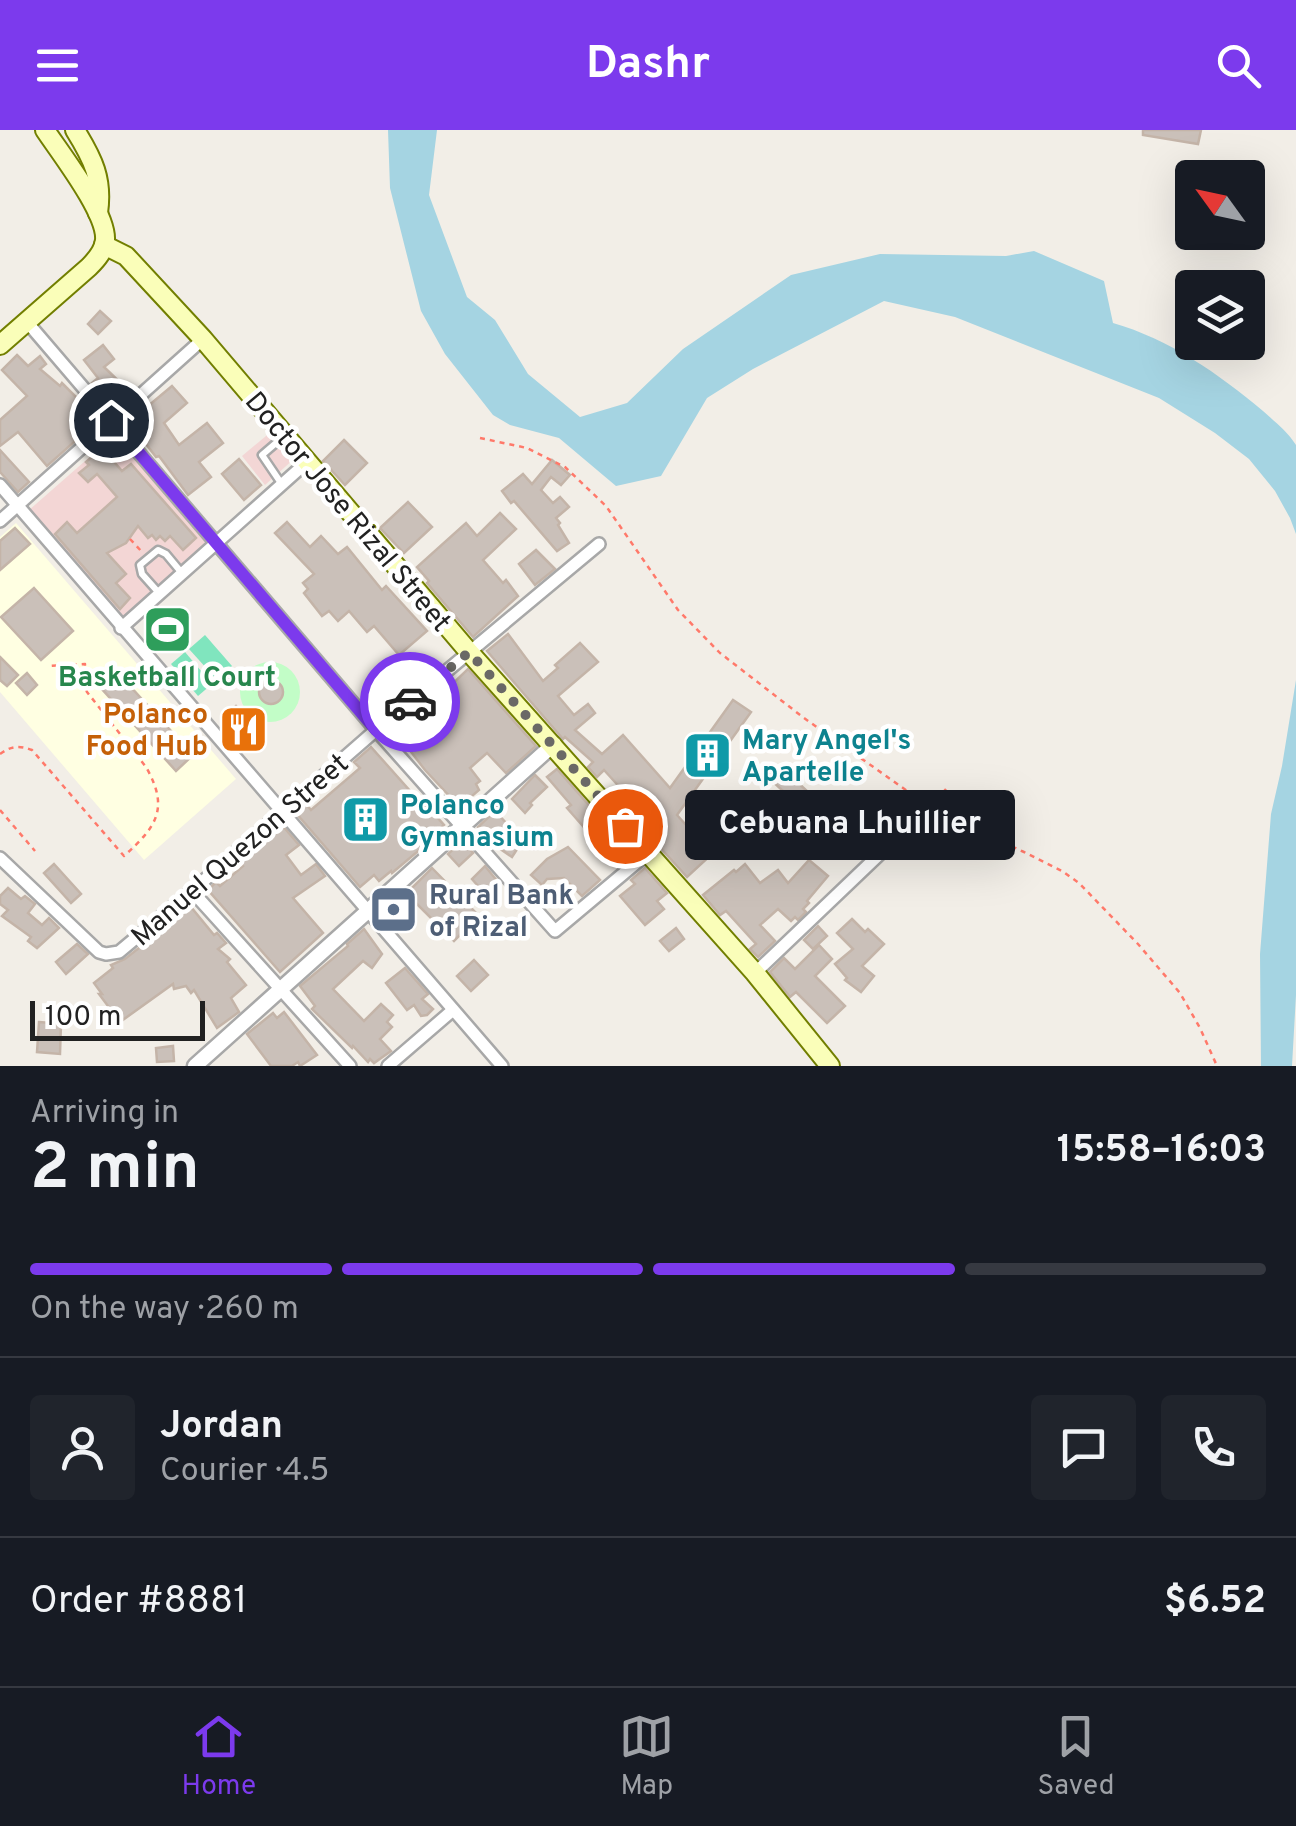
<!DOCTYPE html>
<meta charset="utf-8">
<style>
:root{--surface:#171b24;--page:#20242c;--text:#f1f3f6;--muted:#9ea1a6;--line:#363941;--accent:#7c3aed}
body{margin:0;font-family:Overpass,sans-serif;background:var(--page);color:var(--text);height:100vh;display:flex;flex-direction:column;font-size:38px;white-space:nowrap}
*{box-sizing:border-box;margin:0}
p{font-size:32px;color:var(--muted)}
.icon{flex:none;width:55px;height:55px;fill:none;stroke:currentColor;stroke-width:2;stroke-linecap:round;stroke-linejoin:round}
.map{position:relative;height:936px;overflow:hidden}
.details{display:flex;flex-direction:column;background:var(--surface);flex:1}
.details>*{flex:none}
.needle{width:65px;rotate:303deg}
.fabs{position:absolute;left:1175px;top:30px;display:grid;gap:20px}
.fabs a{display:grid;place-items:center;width:90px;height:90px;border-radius:10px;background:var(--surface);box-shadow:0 10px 40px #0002;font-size:50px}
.scale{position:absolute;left:30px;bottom:25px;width:175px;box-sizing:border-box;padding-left:10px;border:5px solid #212121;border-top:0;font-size:28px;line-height:35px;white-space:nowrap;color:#212121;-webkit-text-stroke:8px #fff;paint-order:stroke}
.pin{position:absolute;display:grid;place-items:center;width:85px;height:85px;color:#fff;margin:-42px;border:5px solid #fff;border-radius:50%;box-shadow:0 2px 10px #0007}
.courier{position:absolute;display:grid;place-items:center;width:100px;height:100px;margin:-50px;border:8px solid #7c3aed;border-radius:50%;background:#fff;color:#222;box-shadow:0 2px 12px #0007}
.bubble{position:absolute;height:70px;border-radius:10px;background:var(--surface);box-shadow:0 10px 40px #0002;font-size:32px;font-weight:700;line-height:70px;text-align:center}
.headline em{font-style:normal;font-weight:700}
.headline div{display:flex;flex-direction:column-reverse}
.headline{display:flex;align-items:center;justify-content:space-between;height:170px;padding:0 30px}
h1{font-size:65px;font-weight:700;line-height:75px}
.bar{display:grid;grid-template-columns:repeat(4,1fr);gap:15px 10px;align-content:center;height:120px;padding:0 30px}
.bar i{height:12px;border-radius:8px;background:var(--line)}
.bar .active{background:var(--accent)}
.bar p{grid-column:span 4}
.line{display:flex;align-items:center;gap:25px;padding:0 30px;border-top:2px solid var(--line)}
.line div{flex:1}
.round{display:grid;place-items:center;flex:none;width:105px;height:105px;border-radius:10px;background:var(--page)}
header{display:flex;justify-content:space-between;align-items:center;height:130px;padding:0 30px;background:var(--accent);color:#fff;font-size:45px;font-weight:700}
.menu{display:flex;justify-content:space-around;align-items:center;height:140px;border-top:2px solid var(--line);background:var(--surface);font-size:28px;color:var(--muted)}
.menu a{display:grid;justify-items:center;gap:5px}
.menu .active{color:var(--accent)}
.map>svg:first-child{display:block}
</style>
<header><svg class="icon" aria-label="menu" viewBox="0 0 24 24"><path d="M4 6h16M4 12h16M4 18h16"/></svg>Dashr<svg class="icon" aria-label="search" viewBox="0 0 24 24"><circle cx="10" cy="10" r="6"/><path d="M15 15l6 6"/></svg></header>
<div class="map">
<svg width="1296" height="936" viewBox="0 0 1296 936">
<rect width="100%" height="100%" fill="#f2eee7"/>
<g fill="#f3d6d5">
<polygon points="272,301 295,328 265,355 242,326"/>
<polygon points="117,303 208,412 121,490 28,381"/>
</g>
<polygon fill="#ffffe2" points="16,393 236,649 144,730 0,562 0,407"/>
<circle fill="#c2fdc7" cx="270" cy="562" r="30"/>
<g fill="#80e5be">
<polygon points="205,505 232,536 217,550 189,519"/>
<polygon points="185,522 212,554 198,566 171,534"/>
</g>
<g fill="#a5d4e2">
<path d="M388,0H437L429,65L467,167L495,190L528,244L580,287L627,273L683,219L791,145L880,124L1006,126L1034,121L1104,151L1113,193C1169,209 1219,244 1263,281C1275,292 1287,301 1296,315V404L1290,388L1275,361L1249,329L1215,303L1159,268L955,187L884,171L753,239L707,268L661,346L616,356L559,308L510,295L493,285L445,224L421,181L390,58Z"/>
<polygon points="1296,550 1296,865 1292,936 1261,936 1260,824 1271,684 1282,636"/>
</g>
<g fill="#cac0b9" stroke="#c4b4a8" stroke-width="2.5">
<polygon points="1143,0 1201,0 1198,14 1143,5"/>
<polygon points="100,181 111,191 98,204 88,194"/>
<polygon points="103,215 114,229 104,237 130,262 119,271 104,257 99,261 92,253 98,248 84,230"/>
<polygon points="17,225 28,236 40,226 46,234 40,239 60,256 62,253 99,290 47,336 18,302 0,316 0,290 27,266 2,240"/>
<polygon points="172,256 187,273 164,293 179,315 207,293 223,313 199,332 211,347 188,365 159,326 156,327 129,292"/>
<polygon points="344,310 367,333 345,355 323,331"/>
<polygon points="102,318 122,341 131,334 196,408 183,420 170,406 165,411 160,406 156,410 152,405 148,408 138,396 126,413 107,423 126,444 116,453 130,468 120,479 55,404 67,392 77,403 117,367 97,344 88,352 79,343 89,335 86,332"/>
<polygon points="0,320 29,352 18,362 0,342"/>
<polygon points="239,329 261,355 244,370 222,344"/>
<polygon points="552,330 570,345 561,355 551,347 541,360 553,373 560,367 569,377 556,388 560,393 558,395 569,413 557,421 514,371 511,373 502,361 523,344 532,354"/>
<polygon points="408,372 432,397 404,423 380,398"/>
<polygon points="500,383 516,399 483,430 503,453 506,450 518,466 473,507 427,453 429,451 417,437 466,393 477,406"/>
<polygon points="287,392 310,417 321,406 338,424 347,417 382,460 386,456 427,501 399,525 374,496 367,502 349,481 338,491 329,481 322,486 304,463 308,459 303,453 314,444 275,403"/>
<polygon points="15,398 30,414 0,440 0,411"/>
<polygon points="536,420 555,439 535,455 519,434"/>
<polygon points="34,458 73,501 41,530 1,487"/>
<polygon points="508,504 543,551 558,538 555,535 580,513 598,532 558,566 574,585 588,574 595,583 575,600 602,624 623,605 670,658 733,570 751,582 677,685 712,724 687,747 637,692 644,686 622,664 624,662 604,640 597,647 588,637 593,632 565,607 563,609 487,521"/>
<polygon points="0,527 18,545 7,556 0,550"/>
<polygon points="468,539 536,616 506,643 487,623 470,638 480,651 476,654 479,660 465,672 462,668 456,673 425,640 395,601 408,591 428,614 443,602 424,581"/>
<polygon points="412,540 420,551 389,577 380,565"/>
<polygon points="27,543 37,555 27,565 16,553"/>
<polygon points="118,543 193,625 176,641 101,558"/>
<circle cx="271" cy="562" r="12"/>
<polygon points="236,576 265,607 250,621 222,590"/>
<polygon points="371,617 428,681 430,679 444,695 427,710 429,712 392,743 391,741 379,751 374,745 360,757 296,683 306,674 311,680 360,638 354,632"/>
<polygon points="782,638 807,661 796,673 771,650"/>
<polygon points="557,639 632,724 618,736 567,678 571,675 547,647"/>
<polygon points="535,645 547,657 530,673 532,675 525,683 512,669"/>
<polygon points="725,678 733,688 722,699 713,689"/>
<polygon points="821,680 838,700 810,725 793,705"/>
<polygon points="495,681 508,695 505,698 523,710 512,727 496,716 478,697"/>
<polygon points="754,681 769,698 752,713 737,696"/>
<polygon points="282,695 299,715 286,725 301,745 316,734 325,746 293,768 323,803 280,842 208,760 216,752 220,756 243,736 240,732"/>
<polygon points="532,698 543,711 534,719 523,707"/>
<polygon points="462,711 473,723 459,736 448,724"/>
<polygon points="568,717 600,750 582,766 564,748 547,749 542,755 531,745 547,729"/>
<polygon points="809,730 828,746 807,771 809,773 803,779 806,782 798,790 795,787 791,791 778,779 760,795 775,811 758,827 750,819 756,814 726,781 720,785 703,765 734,740 736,742 745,734 760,753 778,740 788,753"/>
<polygon points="54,734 81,764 71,773 44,743"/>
<polygon points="485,736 498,752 486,765 472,749"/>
<polygon points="432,738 479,786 454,811 417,774 394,796 382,782 397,769 399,771"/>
<polygon points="645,738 667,763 657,771 664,779 645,795 620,766 635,754 631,750"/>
<polygon points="8,758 21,769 25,766 35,774 28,783 42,795 49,788 59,798 37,818 28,811 31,807 2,786 8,780 0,774 0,766"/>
<polygon points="191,777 214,805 217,803 226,813 218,819 230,829 227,832 246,855 231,868 239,882 217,898 194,860 191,863 186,856 174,859 173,854 120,892 99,864 102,864 94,853 113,838 111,835 125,829"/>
<polygon points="852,789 865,802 868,799 884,814 862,836 874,846 861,862 845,850 847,848 835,834 853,819 837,803"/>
<polygon points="818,796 827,806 813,819 804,810"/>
<polygon points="676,798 684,809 669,821 660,811"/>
<polygon points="364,799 382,824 372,838 363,831 333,859 364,891 381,874 393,885 387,892 392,897 380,909 391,921 374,933 370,929 368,932 353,916 352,918 312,879 315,876 300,856 348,816 347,814"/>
<polygon points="77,814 88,824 66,844 56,832"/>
<polygon points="819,815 832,829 815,846 845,876 827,893 796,862 790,867 770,842 784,828 795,839"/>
<polygon points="474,830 488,845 471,861 457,846"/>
<polygon points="405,838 428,864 422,869 433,879 427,885 421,886 414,875 407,880 386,853"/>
<polygon points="284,882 317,925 300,936 298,932 292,936 271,936 247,904 273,883 277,888"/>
<polygon points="39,892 61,894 60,924 37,922"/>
<polygon points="173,916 174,931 157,932 156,918"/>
</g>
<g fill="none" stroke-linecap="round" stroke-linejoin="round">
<defs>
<g id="service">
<polyline points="281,353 262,325 283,307"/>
<polyline points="159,463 142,444 140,435 158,420 166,424 181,442"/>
</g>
<g id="minor">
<polyline points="27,192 376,600 555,801 648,723"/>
<polyline points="0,355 502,936"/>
<polyline points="0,391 203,209"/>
<polyline points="121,498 307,332"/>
<polyline points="0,728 99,822 106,824 119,822 192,761 376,600 599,414"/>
<polyline points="192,761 350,936"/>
<polyline points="755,843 929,677"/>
<polyline points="388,936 453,880"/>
</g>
<polyline id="tertiary" points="195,936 554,614"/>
<g id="secondary">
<path d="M75,0C93,29 103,49 98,83"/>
<polyline points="104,115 126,126 203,209 469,522 755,843 830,936"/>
<path d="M0,215L89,137C97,129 104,121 105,110C107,83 61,24 45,0"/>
</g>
</defs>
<use href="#service" stroke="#a8a8a8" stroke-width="11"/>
<use href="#minor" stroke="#a8a8a8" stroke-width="16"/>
<use href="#tertiary" stroke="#a8a8a8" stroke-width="19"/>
<use href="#secondary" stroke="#727f00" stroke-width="22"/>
<g stroke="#ff796a" stroke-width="2.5" stroke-dasharray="5 5" stroke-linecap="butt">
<polyline points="480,308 527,318 565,337 606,376 678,480 720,523 804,588 920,670"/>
<polyline points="130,409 143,423"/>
<path d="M0,624C11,616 19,615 32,620L124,726C156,697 170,679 146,637L87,562L84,554L85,534L49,536"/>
<polyline points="937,669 946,659"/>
<polyline points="0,680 35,721"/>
<polyline points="939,683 1024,722 1062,741 1079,753 1138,814 1180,863 1200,898 1217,936"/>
</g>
<use href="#service" stroke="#fff" stroke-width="6"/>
<use href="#minor" stroke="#fff" stroke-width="11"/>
<use href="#tertiary" stroke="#fff" stroke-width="14"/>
<use href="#secondary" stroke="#fafeb9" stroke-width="18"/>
</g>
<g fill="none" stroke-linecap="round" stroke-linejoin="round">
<polyline stroke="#6a6966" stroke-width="10" stroke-dasharray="0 18" points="410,572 469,522 625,696"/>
<polyline stroke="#7c3aed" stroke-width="12" points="111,290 376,600 410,572"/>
</g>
<defs>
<symbol id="stadium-square" viewBox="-11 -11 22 22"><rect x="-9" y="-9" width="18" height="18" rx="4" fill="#2e9e5b" stroke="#fff"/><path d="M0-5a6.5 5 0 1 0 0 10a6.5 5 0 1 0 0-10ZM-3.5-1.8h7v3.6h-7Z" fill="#fff"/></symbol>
<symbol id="restaurant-square" viewBox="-11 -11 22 22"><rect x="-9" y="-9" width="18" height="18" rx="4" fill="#e8710a" stroke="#fff"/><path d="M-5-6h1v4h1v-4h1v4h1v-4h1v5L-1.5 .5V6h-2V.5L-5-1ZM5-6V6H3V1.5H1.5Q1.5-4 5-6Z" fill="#fff"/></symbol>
<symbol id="building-square" viewBox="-11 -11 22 22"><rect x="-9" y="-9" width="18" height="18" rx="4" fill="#0f9aa8" stroke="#fff"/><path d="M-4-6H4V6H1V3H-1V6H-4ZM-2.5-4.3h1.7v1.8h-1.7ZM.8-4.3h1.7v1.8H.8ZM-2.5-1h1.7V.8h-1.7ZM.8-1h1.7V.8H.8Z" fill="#fff"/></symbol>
<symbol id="bank-square" viewBox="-11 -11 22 22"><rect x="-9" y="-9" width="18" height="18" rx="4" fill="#5c6f8a" stroke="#fff"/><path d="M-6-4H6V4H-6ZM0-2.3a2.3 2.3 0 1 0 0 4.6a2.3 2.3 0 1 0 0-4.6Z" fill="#fff"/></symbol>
</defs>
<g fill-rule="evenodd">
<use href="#stadium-square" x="140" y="472" width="55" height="55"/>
<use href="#restaurant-square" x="216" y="572" width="55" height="55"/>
<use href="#building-square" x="680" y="598" width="55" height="55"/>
<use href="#building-square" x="338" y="662" width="55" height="55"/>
<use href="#bank-square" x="366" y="752" width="55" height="55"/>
</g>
<g text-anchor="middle" stroke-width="9" stroke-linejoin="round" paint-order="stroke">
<g font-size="28" fill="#212121" stroke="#fff">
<text transform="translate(349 381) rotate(50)" y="10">Doctor Jose Rizal Street</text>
<text transform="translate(239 719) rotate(-41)" y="10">Manuel Quezon Street</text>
</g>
<g font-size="28" font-weight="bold" fill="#27864d" stroke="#fff">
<text x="167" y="556">Basketball Court</text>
</g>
<g font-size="28" font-weight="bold" fill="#c56008" stroke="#fff" text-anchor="end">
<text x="208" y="593">Polanco<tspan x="208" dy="32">Food Hub</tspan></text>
</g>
<g font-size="28" font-weight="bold" fill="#0d838f" stroke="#fff" text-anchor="start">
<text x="742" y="619">Mary Angel's<tspan x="742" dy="32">Apartelle</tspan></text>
<text x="400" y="684">Polanco<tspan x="400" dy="32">Gymnasium</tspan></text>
</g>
<g font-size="28" font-weight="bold" fill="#4e5e75" stroke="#fff" text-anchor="start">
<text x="429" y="774">Rural Bank<tspan x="429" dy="32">of Rizal</tspan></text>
</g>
</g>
</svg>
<div class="fabs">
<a><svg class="needle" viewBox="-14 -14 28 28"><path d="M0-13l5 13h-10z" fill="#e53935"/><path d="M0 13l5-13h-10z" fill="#9ea1a6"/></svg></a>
<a><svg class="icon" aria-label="layers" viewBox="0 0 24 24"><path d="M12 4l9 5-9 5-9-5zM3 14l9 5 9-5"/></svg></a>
</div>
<div class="scale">100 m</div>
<div class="pin" style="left:625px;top:696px;background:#ea580c"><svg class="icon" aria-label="bag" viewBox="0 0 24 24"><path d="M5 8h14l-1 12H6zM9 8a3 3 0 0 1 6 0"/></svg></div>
<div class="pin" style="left:111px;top:290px;background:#1f2937"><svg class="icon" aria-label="home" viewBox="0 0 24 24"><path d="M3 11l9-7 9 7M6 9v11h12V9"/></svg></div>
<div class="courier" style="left:410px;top:572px"><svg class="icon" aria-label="car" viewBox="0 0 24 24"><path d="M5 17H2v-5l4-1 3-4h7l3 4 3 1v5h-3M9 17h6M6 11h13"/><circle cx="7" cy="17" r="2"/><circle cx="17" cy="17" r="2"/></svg></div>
<div class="bubble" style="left:685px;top:660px;width:330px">Cebuana Lhuillier</div>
</div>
<section class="details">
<div class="headline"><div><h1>2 min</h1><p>Arriving in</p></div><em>15:58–16:03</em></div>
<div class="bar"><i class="active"></i><i class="active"></i><i class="active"></i><i></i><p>On the way · 260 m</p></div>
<div class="line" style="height:180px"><a class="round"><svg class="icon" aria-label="person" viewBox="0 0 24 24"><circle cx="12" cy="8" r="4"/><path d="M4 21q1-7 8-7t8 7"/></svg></a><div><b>Jordan</b><p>Courier · 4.5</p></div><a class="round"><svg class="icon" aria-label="chat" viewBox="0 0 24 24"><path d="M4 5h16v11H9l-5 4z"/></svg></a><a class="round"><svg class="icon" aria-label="phone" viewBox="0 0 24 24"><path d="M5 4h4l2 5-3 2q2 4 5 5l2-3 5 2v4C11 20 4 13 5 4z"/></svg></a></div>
<div class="line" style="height:130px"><div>Order #8881</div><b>$6.52</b></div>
</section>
<nav class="menu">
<a class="active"><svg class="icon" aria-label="home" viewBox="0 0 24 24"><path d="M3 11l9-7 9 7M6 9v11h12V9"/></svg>Home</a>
<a><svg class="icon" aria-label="map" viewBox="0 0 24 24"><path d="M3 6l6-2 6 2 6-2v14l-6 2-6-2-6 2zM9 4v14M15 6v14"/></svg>Map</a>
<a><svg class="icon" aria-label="saved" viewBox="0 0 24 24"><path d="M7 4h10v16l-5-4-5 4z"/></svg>Saved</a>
</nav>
